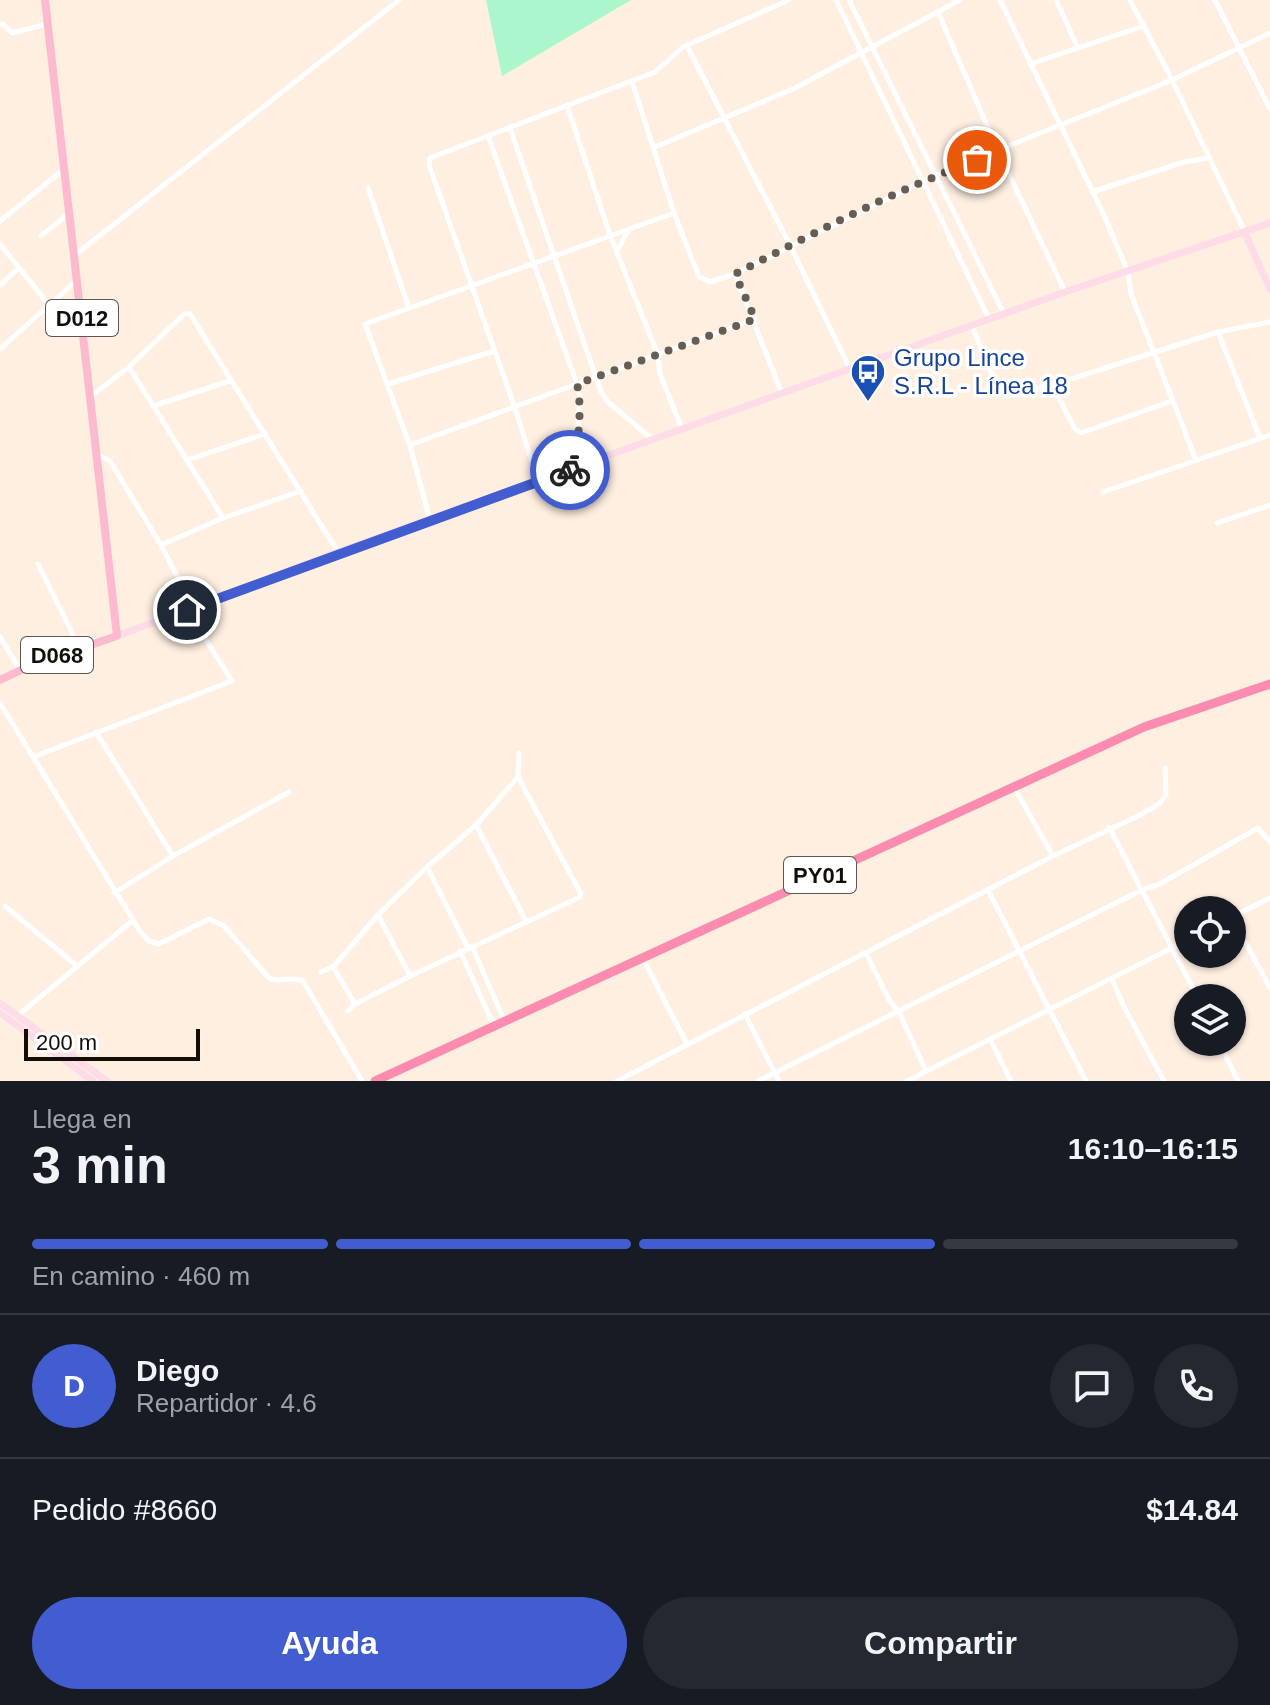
<!DOCTYPE html>
<html lang="es">
<meta charset="utf-8">
<style>
:root{--surface:#171b24;--page:#242831;--text:#f1f3f6;--muted:#9ea1a6;--line:#363941;--accent:#415dd0}
body{margin:0;font-family:Helvetica,sans-serif;background:var(--page);color:var(--text);height:100vh;display:flex;flex-direction:column;font-size:30px;white-space:nowrap}
*{box-sizing:border-box;margin:0}
p{font-size:26px;color:var(--muted)}
.icon{flex:none;width:44px;height:44px;fill:none;stroke:currentColor;stroke-width:2;stroke-linecap:round;stroke-linejoin:round}
.map{position:relative;height:1081px;overflow:hidden}
.drawer{display:flex;flex-direction:column;background:var(--surface);flex:1}
.drawer>*{flex:none}
.fabs{position:absolute;left:1174px;top:896px;display:grid;gap:16px}
.fabs a{display:grid;place-items:center;width:72px;height:72px;border-radius:50%;background:var(--surface);box-shadow:0 2px 6px #0004;font-size:40px}
.scale{position:absolute;left:24px;bottom:20px;width:176px;box-sizing:border-box;padding-left:8px;border:4px solid #140e08;border-top:0;font-size:22px;line-height:28px;white-space:nowrap;color:#140e08;-webkit-text-stroke:6px #fff;paint-order:stroke}
.pin{position:absolute;display:grid;place-items:center;width:68px;height:68px;color:#fff;margin:-34px;border:4px solid #fff;border-radius:50%;box-shadow:0 2px 8px #0007}
.courier{position:absolute;display:grid;place-items:center;width:80px;height:80px;margin:-40px;border:6px solid #415dd0;border-radius:50%;background:#fff;color:#222;box-shadow:0 2px 10px #0007}
.headline em{font-style:normal;font-weight:700}
.headline div{display:flex;flex-direction:column-reverse}
.headline{display:flex;align-items:center;justify-content:space-between;height:136px;padding:0 32px}
h1{font-size:52px;font-weight:700;line-height:60px}
.bar{display:grid;grid-template-columns:repeat(4,1fr);gap:12px 8px;align-content:center;height:96px;padding:0 32px}
.bar i{height:10px;border-radius:6px;background:var(--line)}
.bar .selected{background:var(--accent)}
.bar p{grid-column:span 4}
.line{display:flex;align-items:center;gap:20px;padding:0 32px;border-top:2px solid var(--line)}
.line div{flex:1}
.round{display:grid;place-items:center;flex:none;width:84px;height:84px;border-radius:42px;background:var(--page)}
.primary-button{display:flex;gap:16px;margin-top:auto;padding:16px 32px}
.primary-button a{flex:1;height:92px;border-radius:48px;background:var(--accent);color:#fff;font-size:32px;font-weight:700;line-height:92px;text-align:center}
.primary-button a+a{background:var(--page);color:var(--text)}
.map>svg:first-child{display:block}
</style>
<div class="map">
<svg width="1270" height="1081" viewBox="0 0 1270 1081">
<rect width="100%" height="100%" fill="#feefe1"/>
<polygon fill="#abf6cd" points="486,0 631,0 502,76"/>
<g fill="none" stroke-linecap="round" stroke-linejoin="round">
<g stroke="#fff" stroke-width="5">
<polyline points="836,0 989,319"/>
<polyline points="849,0 1004,314"/>
<polyline points="1000,0 1103,213 1128,272 1131,294 1196,460"/>
<polyline points="1056,0 1078,48"/>
<polyline points="1130,0 1172,80 1245,232"/>
<polyline points="1215,0 1270,109"/>
<polyline points="938,12 998,151 1065,292"/>
<polyline points="0,24 3,24 12,33 47,24"/>
<polyline points="687,46 790,245 850,369"/>
<polyline points="1030,64 1144,26"/>
<polyline points="632,81 674,213 699,277 710,282 735,274 934,176 1172,80 1270,33"/>
<polyline points="567,105 610,235 658,355 660,374 682,429"/>
<polyline points="510,128 601,392 608,402 653,440"/>
<polyline points="488,136 577,384 580,397 575,467"/>
<polyline points="653,148 795,88 960,0"/>
<polyline points="368,188 409,308"/>
<polyline points="1092,192 1184,162 1209,158"/>
<polyline points="0,221 64,169"/>
<polyline points="41,236 68,214"/>
<polyline points="0,244 49,305"/>
<polyline points="617,251 629,229"/>
<polyline points="75,255 399,0"/>
<polyline points="735,274 782,394"/>
<polyline points="0,285 19,268"/>
<polyline points="972,326 997,387 1005,396 1052,385 1218,332 1270,322"/>
<polyline points="1218,332 1260,438"/>
<polyline points="0,349 77,280"/>
<polyline points="129,367 223,518"/>
<polyline points="388,384 494,351"/>
<polyline points="1052,385 1075,429 1081,433 1172,401"/>
<polyline points="91,396 129,367 184,314 190,314 338,552"/>
<polyline points="153,406 230,381"/>
<polyline points="410,445 755,319"/>
<polyline points="98,455 110,461 161,545 193,607"/>
<polyline points="187,460 265,434"/>
<polyline points="538,481 515,408 429,165 430,158 655,72 683,47 789,0"/>
<polyline points="1103,492 1270,435"/>
<polyline points="430,520 410,446 365,324 674,213"/>
<polyline points="1217,523 1270,505"/>
<polyline points="161,545 223,518 301,491"/>
<polyline points="38,564 79,647"/>
<polyline points="0,637 20,670"/>
<path d="M0,703L141,933L149,941L159,944L209,919L224,926L269,978C280,984 289,975 303,981L362,1081"/>
<polyline points="96,732 173,856 114,893"/>
<polyline points="33,757 232,681 187,610"/>
<polyline points="1014,787 1053,856"/>
<polyline points="476,825 526,921"/>
<polyline points="1109,827 1198,998"/>
<polyline points="173,856 289,792"/>
<polyline points="427,867 468,948"/>
<polyline points="988,890 1086,1081"/>
<polyline points="5,906 77,966"/>
<polyline points="378,915 410,976"/>
<polyline points="1232,917 1270,988"/>
<polyline points="1232,917 1270,898"/>
<polyline points="472,946 504,1020"/>
<polyline points="460,951 494,1026"/>
<polyline points="866,953 889,1000 899,1012 926,1071"/>
<polyline points="642,957 687,1044"/>
<polyline points="333,967 355,1004"/>
<polyline points="321,972 333,967 378,915 427,867 476,825 518,777 519,753"/>
<polyline points="1112,979 1124,1007 1164,1081"/>
<polyline points="348,1011 355,1004 410,976 580,897 581,894 518,777"/>
<polyline points="745,1014 779,1081"/>
<polyline points="11,1021 131,922"/>
<polyline points="990,1039 1011,1081"/>
<polyline points="1219,1042 1238,1081"/>
<polyline points="617,1081 1053,856 1136,817 1159,804 1166,795 1165,768"/>
<polyline points="758,1081 1142,890 1160,884 1258,828 1270,842"/>
<polyline points="907,1081 1188,940"/>
</g>
<g stroke="#fedce7" stroke-width="7">
<polyline points="1245,233 1270,289"/>
<polyline points="117,636 338,552 682,429 1065,292 1270,223"/>
<polyline points="0,1003 107,1081"/>
<polyline points="0,1013 93,1081"/>
</g>
<polyline stroke="#fdbacf" stroke-width="8" points="0,680 34,664 117,636 45,0"/>
<polyline stroke="#fc8caf" stroke-width="9" points="375,1081 1144,727 1270,684"/>
</g>
<g fill="none" stroke-linecap="round" stroke-linejoin="round">
<path stroke="#665d54" stroke-width="8" stroke-dasharray="0 14.4" d="M570,470L575,468C577,441 583,411 577,384L755,319L735,274C814,233 894,191 977,160"/>
<polyline stroke="#415dd0" stroke-width="10" points="187,610 570,470"/>
</g>
<defs>
<symbol id="bus-pin" viewBox="-11 -11 22 30"><path d="M0 17L-7.5 6A9.5 9.5 0 1 1 7.5 6Z" fill="#1a4fb4" stroke="#fff"/><path d="M-5-6H5V4H4V6H2V4H-2V6H-4V4H-5ZM-3.5-4V0h7V-4ZM-3.5 1.2v1.5H-2V1.2ZM2 1.2v1.5H3.5V1.2Z" fill="#fff"/></symbol>
</defs>
<g fill-rule="evenodd">
<use href="#bus-pin" x="848" y="352" width="40" height="54"/>
</g>
<g text-anchor="middle" stroke-width="7" stroke-linejoin="round" paint-order="stroke">
<g fill="#fff" stroke="#5a5652" stroke-width="2">
<rect x="46" y="300" width="72" height="36" rx="6"/>
<rect x="21" y="637" width="72" height="36" rx="6"/>
<rect x="784" y="857" width="72" height="36" rx="6"/>
</g>
<g font-size="22" font-weight="bold" fill="#140e08">
<text x="82" y="326">D012</text>
<text x="57" y="663">D068</text>
<text x="820" y="883">PY01</text>
</g>
<g font-size="24" fill="#164399" stroke="#fff" text-anchor="start">
<text x="894" y="366">Grupo Lince<tspan x="894" dy="28">S.R.L - Línea 18</tspan></text>
</g>
</g>
</svg>
<div class="fabs">
<a><svg class="icon" aria-label="locate" viewBox="0 0 24 24"><circle cx="12" cy="12" r="6"/><path d="M12 2v4M12 18v4M2 12h4M18 12h4"/></svg></a>
<a><svg class="icon" aria-label="layers" viewBox="0 0 24 24"><path d="M12 4l9 5-9 5-9-5zM3 14l9 5 9-5"/></svg></a>
</div>
<div class="scale">200 m</div>
<div class="pin" style="left:977px;top:160px;background:#ea580c"><svg class="icon" aria-label="bag" viewBox="0 0 24 24"><path d="M5 8h14l-1 12H6zM9 8a3 3 0 0 1 6 0"/></svg></div>
<div class="pin" style="left:187px;top:610px;background:#1f2937"><svg class="icon" aria-label="home" viewBox="0 0 24 24"><path d="M3 11l9-7 9 7M6 9v11h12V9"/></svg></div>
<div class="courier" style="left:570px;top:470px"><svg class="icon" aria-label="bike" viewBox="0 0 24 24"><circle cx="6" cy="16" r="4"/><circle cx="18" cy="16" r="4"/><path d="M6 16l4-8h5l3 8M10 8l3 8H6M13 5h3"/></svg></div>
</div>
<section class="drawer">
<div class="headline"><div><h1>3 min</h1><p>Llega en</p></div><em>16:10–16:15</em></div>
<div class="bar"><i class="selected"></i><i class="selected"></i><i class="selected"></i><i></i><p>En camino · 460 m</p></div>
<div class="line" style="height:144px"><b class="round" style="background:var(--accent);color:#fff">D</b><div><b>Diego</b><p>Repartidor · 4.6</p></div><a class="round"><svg class="icon" aria-label="chat" viewBox="0 0 24 24"><path d="M4 5h16v11H9l-5 4z"/></svg></a><a class="round"><svg class="icon" aria-label="phone" viewBox="0 0 24 24"><path d="M5 4h4l2 5-3 2q2 4 5 5l2-3 5 2v4C11 20 4 13 5 4z"/></svg></a></div>
<div class="line" style="height:104px"><div>Pedido #8660</div><b>$14.84</b></div>
<div class="primary-button"><a>Ayuda</a><a>Compartir</a></div>
</section>
